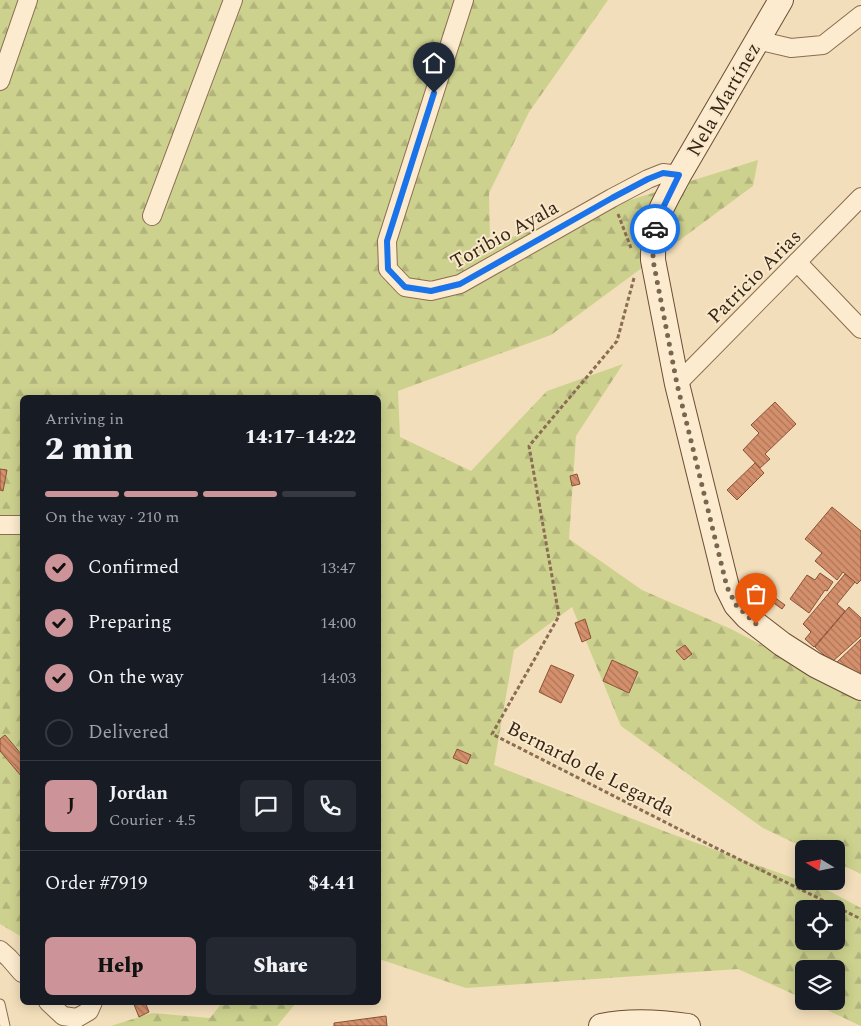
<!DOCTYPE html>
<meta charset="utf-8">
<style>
:root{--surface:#171b24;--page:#242831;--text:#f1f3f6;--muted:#9ea1a6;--line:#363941;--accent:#cc9399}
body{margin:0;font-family:Spectral,serif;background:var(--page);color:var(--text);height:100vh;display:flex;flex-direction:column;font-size:19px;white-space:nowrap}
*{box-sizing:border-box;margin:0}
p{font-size:16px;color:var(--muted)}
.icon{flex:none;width:28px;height:28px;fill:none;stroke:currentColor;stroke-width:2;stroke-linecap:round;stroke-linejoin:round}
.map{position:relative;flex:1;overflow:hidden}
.drawer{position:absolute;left:20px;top:395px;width:361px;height:610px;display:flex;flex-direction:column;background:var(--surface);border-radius:8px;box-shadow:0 2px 12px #0003}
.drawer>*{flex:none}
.needle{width:32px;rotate:280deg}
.controls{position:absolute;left:795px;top:840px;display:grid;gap:10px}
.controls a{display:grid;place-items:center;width:50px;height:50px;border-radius:8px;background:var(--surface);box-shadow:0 2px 12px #0003;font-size:25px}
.pin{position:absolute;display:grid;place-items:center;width:42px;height:42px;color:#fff;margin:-51px -21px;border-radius:50% 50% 50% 0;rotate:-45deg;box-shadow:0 0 5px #0007}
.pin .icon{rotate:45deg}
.courier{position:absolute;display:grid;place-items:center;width:50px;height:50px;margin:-25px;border:4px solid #1a73e8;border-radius:50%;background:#fff;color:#222;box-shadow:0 1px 6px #0007}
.headline em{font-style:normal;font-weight:800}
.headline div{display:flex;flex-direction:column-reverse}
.headline{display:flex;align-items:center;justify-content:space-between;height:85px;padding:0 25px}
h1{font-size:32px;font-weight:800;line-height:38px}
.bar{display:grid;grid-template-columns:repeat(4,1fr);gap:8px 5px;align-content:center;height:60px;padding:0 25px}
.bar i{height:6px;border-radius:4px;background:var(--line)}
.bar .current{background:var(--accent)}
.bar p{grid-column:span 4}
.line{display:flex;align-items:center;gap:12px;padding:0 25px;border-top:1px solid var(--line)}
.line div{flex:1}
.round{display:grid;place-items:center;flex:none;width:52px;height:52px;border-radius:8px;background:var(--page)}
ol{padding:0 25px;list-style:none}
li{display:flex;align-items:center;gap:15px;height:55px}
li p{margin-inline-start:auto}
li .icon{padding:5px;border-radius:50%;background:var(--accent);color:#111;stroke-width:4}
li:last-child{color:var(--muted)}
li i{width:28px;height:28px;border:2px solid var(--line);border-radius:50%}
.primary-button{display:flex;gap:10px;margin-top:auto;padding:10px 25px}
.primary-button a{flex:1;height:58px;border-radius:8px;background:var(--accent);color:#111;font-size:20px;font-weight:800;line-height:58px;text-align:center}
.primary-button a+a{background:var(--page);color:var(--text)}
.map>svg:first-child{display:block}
</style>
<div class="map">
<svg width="861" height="1026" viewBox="0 0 861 1026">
<defs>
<pattern id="forest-firs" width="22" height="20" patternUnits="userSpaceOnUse" patternTransform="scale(1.25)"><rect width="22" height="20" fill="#cdd18e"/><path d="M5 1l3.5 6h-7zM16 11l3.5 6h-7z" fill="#b1b37a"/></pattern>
<pattern id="building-back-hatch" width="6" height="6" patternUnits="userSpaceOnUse" patternTransform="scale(1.25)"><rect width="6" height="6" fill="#d4906c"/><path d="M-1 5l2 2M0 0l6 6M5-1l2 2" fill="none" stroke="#ad7558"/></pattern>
</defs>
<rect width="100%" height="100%" fill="#f2deba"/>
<g fill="url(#forest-firs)" fill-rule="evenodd">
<path d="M0,0H608L529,112L489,193L490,244L758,160L753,186L551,335L398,391L400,437L471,471L547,391L623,364L576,436L569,539L642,590L731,629L861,697V874L836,862V849H807L763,828L621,726L572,607L514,650L494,765L669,833L829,891L861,908V1026L808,1001H836V969H804V999L738,969L466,988L379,959V398H22V937L0,924ZM804,909H836V941H804Z"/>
<polygon points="222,1003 296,1003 277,1026 111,1026 152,1013 210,1018"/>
</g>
<g fill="url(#building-back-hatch)" stroke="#8c5236">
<polygon points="775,402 796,424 765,454 770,459 760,468 743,450 759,433 751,425"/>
<polygon points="755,463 764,473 737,500 727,490"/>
<polygon points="0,469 7,470 3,491 0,490"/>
<polygon points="577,474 580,484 572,486 570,476"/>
<polygon points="832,507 861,531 861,580 857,584 843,572 837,580 815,561 822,553 805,539"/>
<polygon points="820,573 833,582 827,591 825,590 809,613 790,599 807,575 815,580"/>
<polygon points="845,574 855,582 837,604 845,611 814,647 805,639 811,632 803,624"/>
<polygon points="762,577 774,596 764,602 760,596 758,597 750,585"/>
<polygon points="774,597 785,605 782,609 771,601"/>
<polygon points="849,607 861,618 861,636 832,662 815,647"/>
<polygon points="585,619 591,638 582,642 575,623"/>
<polygon points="861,639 861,675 836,663"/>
<polygon points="685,645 692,654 684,660 676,651"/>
<polygon points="612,660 638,672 629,693 603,681"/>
<polygon points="551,665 574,675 561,703 539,692"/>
<polygon points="5,735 22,755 22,777 0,751 0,739"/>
<polygon points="457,749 471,755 467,764 453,758"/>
<polygon points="133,1002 145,1002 149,1012 139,1017"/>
<polygon points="386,1016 387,1026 334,1026 334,1023"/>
</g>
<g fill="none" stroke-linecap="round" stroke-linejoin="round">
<defs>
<polyline id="service" points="0,1004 5,1026"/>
<g id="minor">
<polyline points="464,0 387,241 388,269 405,287 431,291 460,284 612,198 648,179 663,173 679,175"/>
<polyline points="757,40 791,48 823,45 861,15"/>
<polyline points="0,81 28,0"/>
<polyline points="152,216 233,0"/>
<polyline points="797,262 861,329"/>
<polyline points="677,384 861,197"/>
<polyline points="0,525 22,525"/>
<polyline points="0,950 9,958 22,973"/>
<polyline points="48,1002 63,1016 77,1018 89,1011 93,1002"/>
</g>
<g id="secondary">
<path d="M781,0L679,175C671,190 662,205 656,221C653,233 653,248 653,260L677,384L727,587L736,605L747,617L782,644L815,665L861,688"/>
<path d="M601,1026C630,1020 660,1022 688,1026"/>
</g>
</defs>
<use href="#service" stroke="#8a6d53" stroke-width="11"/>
<use href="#minor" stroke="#8a6d53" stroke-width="20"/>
<use href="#secondary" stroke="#6c4e36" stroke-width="26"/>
<g stroke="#8a6d53" stroke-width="3" stroke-dasharray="4 2.5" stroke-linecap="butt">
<polyline points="618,214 631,248"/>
<polyline points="634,278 617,341 529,446 559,616 492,734 714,847 861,919"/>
</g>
<use href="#service" stroke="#fcebce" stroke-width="9"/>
<use href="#minor" stroke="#fcebce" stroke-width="18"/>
<use href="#secondary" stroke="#fcebce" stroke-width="24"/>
</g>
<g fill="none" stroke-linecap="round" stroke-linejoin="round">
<polyline stroke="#796651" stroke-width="5" stroke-dasharray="0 9" points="655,229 653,242 653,260 677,384 727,587 736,605 756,624"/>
<polyline stroke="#1a73e8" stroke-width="6" points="434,93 387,241 388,269 405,287 431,291 460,284 612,198 648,179 663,173 679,175 656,222 655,229"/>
</g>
<g text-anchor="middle" stroke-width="4" stroke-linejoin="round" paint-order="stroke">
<g font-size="20" fill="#382619" stroke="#f9e8ca">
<text transform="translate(723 99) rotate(-60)" y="7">Nela Martínez</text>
<text transform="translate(504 234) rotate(-29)" y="7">Toribio Ayala</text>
<text transform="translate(754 276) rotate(-45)" y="7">Patricio Arias</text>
<text transform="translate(591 768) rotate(27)" y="7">Bernardo de Legarda</text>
</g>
</g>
</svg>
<div class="controls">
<a><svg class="needle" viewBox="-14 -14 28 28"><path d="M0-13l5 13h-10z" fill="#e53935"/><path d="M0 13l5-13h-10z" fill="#9ea1a6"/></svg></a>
<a><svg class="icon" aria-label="locate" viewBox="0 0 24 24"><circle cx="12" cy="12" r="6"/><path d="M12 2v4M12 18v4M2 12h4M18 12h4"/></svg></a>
<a><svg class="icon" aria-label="layers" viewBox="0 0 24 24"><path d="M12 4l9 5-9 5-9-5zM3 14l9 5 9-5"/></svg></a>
</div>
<div class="pin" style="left:756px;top:624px;background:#ea580c"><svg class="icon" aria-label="bag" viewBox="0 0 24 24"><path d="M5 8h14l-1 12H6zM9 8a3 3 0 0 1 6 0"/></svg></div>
<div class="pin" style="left:434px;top:93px;background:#1f2937"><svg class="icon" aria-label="home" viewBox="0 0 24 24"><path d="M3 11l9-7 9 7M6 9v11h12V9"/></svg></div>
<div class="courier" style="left:655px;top:229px"><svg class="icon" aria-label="car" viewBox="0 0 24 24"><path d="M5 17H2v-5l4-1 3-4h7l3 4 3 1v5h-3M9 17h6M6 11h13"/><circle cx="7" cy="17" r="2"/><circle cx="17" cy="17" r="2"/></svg></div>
<section class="drawer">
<div class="headline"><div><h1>2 min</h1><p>Arriving in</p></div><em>14:17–14:22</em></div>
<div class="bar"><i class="current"></i><i class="current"></i><i class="current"></i><i></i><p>On the way · 210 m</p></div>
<ol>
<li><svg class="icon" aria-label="check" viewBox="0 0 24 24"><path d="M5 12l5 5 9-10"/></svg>Confirmed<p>13:47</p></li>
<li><svg class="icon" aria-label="check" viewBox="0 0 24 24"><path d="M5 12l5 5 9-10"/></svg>Preparing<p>14:00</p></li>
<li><svg class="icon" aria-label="check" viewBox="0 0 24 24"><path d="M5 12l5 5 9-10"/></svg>On the way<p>14:03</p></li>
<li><i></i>Delivered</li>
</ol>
<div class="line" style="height:90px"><b class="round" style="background:var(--accent);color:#111">J</b><div><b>Jordan</b><p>Courier · 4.5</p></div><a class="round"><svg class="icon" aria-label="chat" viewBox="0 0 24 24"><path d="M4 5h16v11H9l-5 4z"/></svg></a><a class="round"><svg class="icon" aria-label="phone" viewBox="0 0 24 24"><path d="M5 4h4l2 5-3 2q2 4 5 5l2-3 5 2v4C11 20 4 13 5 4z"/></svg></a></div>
<div class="line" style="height:65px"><div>Order #7919</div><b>$4.41</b></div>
<div class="primary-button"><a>Help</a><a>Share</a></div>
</section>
</div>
